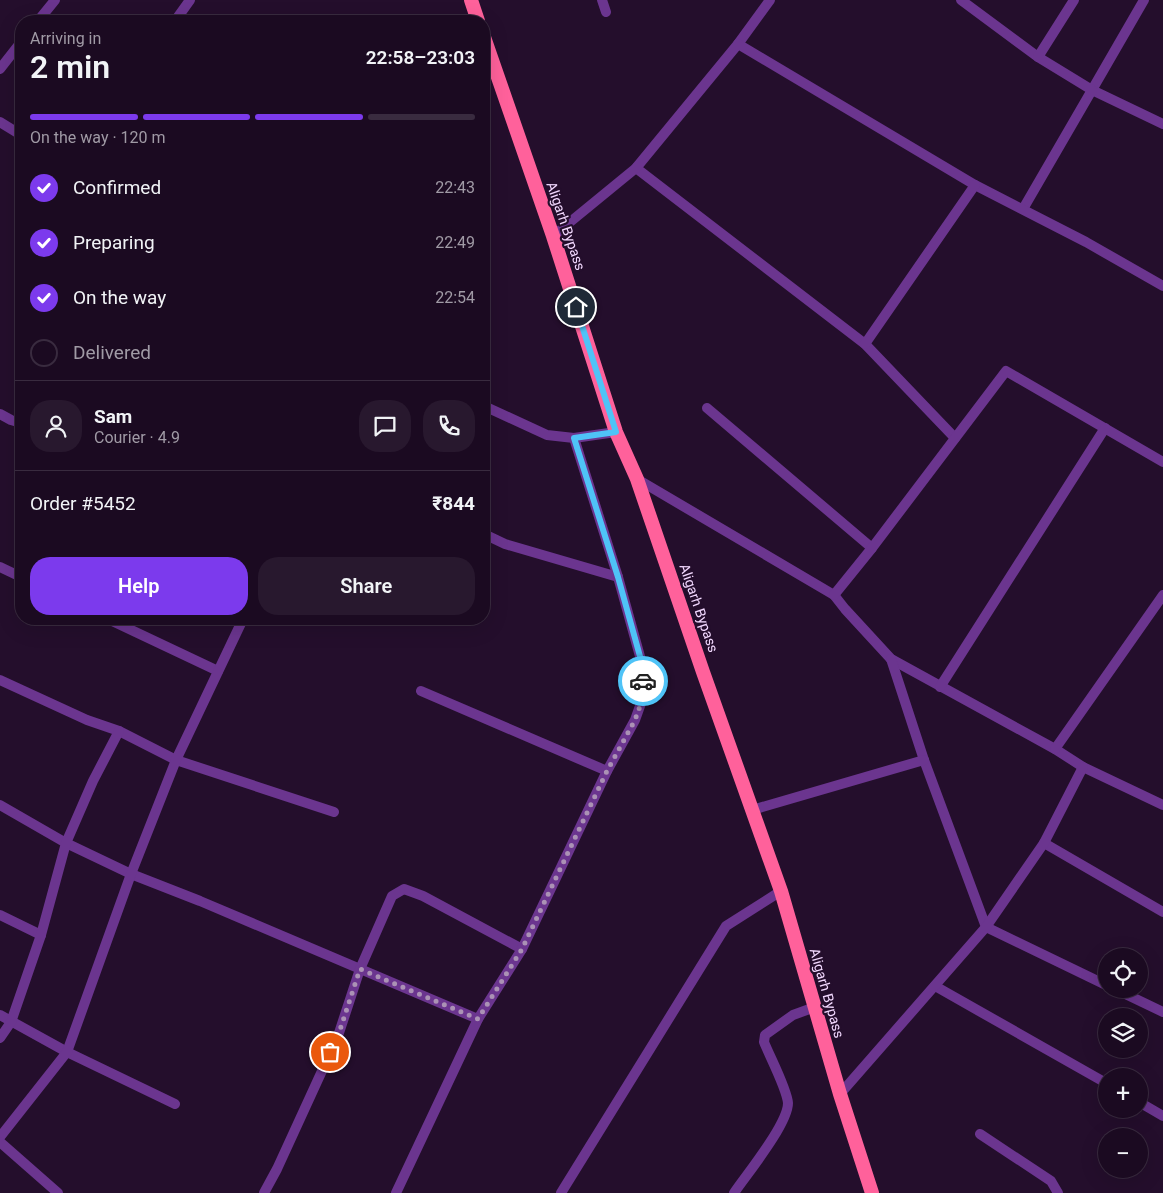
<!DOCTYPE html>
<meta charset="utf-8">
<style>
:root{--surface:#1b0a21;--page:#28182e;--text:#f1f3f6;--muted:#a09aa5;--line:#392b3f;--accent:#7c3aed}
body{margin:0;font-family:Roboto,sans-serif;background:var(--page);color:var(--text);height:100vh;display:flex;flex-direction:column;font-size:19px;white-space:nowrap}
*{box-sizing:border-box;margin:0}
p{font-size:16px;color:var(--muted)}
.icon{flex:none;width:28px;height:28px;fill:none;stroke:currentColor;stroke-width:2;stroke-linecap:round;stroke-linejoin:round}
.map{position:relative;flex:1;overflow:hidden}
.sheet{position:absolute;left:15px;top:15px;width:475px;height:610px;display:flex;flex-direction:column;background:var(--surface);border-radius:20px;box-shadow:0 5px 20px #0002,0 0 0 1px var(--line)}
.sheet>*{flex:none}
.tools{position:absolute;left:1098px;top:948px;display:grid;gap:10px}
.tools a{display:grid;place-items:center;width:50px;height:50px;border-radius:50%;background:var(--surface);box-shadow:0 5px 20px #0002,0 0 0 1px var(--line);font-size:25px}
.pin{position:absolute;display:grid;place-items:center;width:42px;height:42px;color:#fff;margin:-21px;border:2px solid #fff;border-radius:50%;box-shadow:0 1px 5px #0007}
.courier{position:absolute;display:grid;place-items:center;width:50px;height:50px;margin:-25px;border:4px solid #4fc3f7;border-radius:50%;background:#fff;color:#222;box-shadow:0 1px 6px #0007}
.head em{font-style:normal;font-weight:600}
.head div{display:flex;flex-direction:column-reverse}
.head{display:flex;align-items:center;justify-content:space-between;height:85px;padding:0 15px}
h1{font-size:32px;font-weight:600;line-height:38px}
.bar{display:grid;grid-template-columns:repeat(4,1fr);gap:8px 5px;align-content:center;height:60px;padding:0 15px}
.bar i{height:6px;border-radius:4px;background:var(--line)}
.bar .current{background:var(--accent)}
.bar p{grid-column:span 4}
.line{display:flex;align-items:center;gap:12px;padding:0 15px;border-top:1px solid var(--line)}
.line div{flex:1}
.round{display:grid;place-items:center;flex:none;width:52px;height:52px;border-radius:20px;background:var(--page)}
ol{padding:0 15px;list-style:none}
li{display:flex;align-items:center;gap:15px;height:55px}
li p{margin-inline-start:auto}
li .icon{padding:5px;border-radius:50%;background:var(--accent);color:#fff;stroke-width:4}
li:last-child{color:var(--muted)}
li i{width:28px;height:28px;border:2px solid var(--line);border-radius:50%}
.cta{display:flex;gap:10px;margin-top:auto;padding:10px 15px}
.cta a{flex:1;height:58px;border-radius:20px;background:var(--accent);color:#fff;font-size:20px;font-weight:600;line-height:58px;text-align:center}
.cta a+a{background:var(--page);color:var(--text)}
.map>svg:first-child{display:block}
</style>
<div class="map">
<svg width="1163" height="1193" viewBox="0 0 1163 1193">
<rect width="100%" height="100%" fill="#240e2c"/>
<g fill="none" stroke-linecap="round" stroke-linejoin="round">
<g stroke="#6b358f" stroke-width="10">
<polyline points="602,0 606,12"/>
<polyline points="961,0 1038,57"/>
<polyline points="1144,0 1092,90 1163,124"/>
<polyline points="38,21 55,0"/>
<polyline points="175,21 190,0"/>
<polyline points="738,44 770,0"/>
<polyline points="0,69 21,42"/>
<polyline points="0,122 21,135"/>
<polyline points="636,168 865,344 955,438"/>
<polyline points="1023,209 1092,90 1038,57 1074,0"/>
<polyline points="553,236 636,168 738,44 975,185 1086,242 1163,286"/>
<polyline points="865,344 975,185"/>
<polyline points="484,406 547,435 574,438 616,432"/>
<polyline points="707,408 872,548"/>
<polyline points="0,414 11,420 21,423"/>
<polyline points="637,479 834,595 845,609 891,659 1055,749 1083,767 1163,805"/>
<polyline points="484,534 505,544 618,577"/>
<polyline points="0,567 21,577"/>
<polyline points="834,595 872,548 1006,371 1163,462"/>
<polyline points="108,619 218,671"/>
<polyline points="891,659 924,760 986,927 1106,985"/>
<polyline points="0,680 87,720 119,731 176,760 334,812"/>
<polyline points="940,687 1105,428"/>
<polyline points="421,691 607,771"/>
<polyline points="1055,749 1163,595"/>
<polyline points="0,805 66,843 131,874 200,901 478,1019"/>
<polyline points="752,810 924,760"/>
<polyline points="1044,843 1163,912"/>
<polyline points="0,915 41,935"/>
<polyline points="935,986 1106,1083"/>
<polyline points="1115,989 1163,1012"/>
<polyline points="0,1015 67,1052 175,1104"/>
<polyline points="0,1038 11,1022 41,935 66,843 93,781 119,731"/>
<polyline points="840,1094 986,927 1044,843 1083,767"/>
<polyline points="1139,1102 1163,1116"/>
<polyline points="980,1134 1051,1181 1058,1193"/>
<polyline points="0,1137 67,1052 131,874 176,760 243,619"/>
<polyline points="0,1142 58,1193"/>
<polyline points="264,1193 277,1169 338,1036 360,969 392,896 404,889 423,896 522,949"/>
<polyline points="396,1193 478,1019 522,949 607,771 635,720 645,692 641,660 618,577 574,438"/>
<polyline points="561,1193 726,926 781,891"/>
<path d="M734,1193C747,1174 788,1124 788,1103C787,1089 770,1057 764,1042L765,1035L793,1015L815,1007"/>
</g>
<g stroke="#ff619b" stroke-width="14">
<polyline points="471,0 478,21"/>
<polyline points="484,37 553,236 616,432 637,479 703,672 781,891 840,1094 872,1193"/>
</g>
</g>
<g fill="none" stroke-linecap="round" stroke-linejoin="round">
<polyline stroke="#ab92b5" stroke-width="5" stroke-dasharray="0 9" points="330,1052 338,1036 360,969 478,1019 522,949 607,771 635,720 645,692 643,681"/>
<polyline stroke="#4fc3f7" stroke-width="6" points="576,307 616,432 574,438 618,577 641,660 643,681"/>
</g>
<g text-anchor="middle" stroke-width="4.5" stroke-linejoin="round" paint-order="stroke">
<g font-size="14" fill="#f3d9ff" stroke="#240e2c">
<text transform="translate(566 226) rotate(71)" y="5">Aligarh Bypass</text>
<text transform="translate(699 608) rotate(71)" y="5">Aligarh Bypass</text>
<text transform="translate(827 993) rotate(74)" y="5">Aligarh Bypass</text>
</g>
</g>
</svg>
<div class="tools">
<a><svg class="icon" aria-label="locate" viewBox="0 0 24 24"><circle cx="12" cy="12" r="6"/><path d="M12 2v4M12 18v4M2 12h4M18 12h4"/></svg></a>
<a><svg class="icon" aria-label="layers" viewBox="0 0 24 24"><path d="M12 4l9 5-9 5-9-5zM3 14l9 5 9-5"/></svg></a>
<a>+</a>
<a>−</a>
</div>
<div class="pin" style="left:330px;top:1052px;background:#ea580c"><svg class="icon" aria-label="bag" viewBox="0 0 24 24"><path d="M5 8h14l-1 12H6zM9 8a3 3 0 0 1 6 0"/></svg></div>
<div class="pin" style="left:576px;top:307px;background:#1f2937"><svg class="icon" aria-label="home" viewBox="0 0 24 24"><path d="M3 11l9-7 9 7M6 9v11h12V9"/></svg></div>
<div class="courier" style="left:643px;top:681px"><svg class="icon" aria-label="car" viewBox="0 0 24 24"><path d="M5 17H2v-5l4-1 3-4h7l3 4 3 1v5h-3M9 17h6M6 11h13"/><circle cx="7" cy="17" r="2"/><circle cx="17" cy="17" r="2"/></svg></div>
<section class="sheet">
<div class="head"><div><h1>2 min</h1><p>Arriving in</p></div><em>22:58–23:03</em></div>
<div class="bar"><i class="current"></i><i class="current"></i><i class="current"></i><i></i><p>On the way · 120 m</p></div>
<ol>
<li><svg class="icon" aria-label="check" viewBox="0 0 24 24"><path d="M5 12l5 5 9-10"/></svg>Confirmed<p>22:43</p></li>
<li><svg class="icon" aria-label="check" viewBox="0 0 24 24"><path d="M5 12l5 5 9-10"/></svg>Preparing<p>22:49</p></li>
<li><svg class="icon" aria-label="check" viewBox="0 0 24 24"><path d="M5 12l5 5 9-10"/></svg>On the way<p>22:54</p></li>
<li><i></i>Delivered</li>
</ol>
<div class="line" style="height:90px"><a class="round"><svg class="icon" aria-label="person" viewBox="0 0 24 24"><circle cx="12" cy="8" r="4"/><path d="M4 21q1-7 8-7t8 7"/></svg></a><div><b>Sam</b><p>Courier · 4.9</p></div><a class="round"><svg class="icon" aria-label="chat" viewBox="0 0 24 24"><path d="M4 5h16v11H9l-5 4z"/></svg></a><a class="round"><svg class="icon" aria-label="phone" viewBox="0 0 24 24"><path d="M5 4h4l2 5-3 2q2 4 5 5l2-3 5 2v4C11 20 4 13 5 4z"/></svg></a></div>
<div class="line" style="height:65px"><div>Order #5452</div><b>₹844</b></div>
<div class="cta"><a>Help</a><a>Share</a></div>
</section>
</div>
